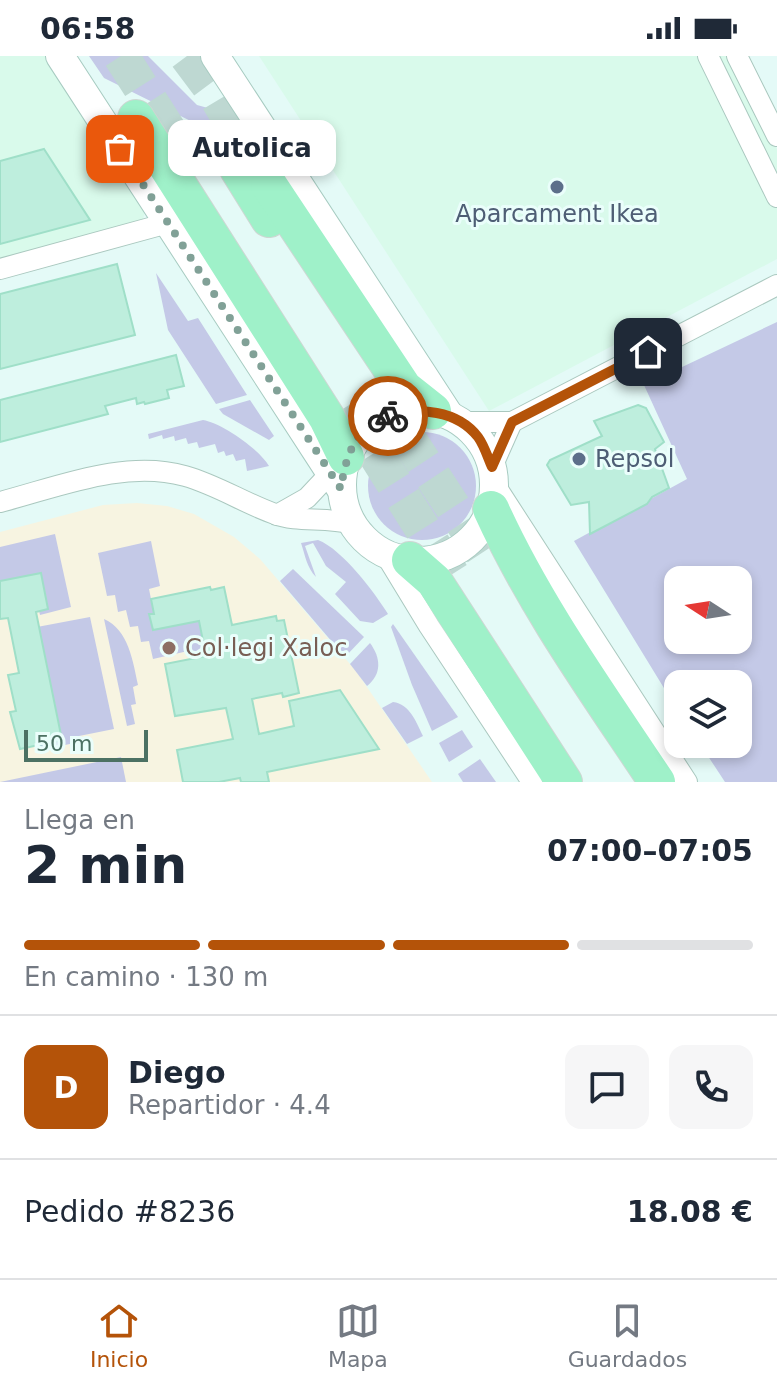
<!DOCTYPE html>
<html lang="es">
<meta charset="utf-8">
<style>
:root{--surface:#fff;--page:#f6f6f7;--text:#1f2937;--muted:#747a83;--line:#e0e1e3;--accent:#b45309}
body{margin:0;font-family:"DejaVu Sans",sans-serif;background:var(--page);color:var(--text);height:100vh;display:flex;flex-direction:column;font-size:30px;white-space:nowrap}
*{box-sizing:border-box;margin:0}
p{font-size:26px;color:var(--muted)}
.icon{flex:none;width:44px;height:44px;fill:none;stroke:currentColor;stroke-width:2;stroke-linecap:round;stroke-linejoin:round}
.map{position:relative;height:726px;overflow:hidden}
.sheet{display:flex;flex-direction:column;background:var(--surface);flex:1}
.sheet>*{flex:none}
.needle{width:52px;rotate:282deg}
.controls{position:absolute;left:664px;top:510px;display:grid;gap:16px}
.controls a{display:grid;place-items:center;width:88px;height:88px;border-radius:16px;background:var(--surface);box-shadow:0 4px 12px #0003;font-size:40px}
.scale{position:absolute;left:24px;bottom:20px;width:124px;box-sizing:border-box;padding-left:8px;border:4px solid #4c7163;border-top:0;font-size:22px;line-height:28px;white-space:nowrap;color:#4c7163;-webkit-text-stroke:6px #eafefb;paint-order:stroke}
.pin{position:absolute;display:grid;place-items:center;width:68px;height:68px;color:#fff;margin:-34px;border-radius:16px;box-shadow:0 4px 12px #0006}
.courier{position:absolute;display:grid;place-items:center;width:80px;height:80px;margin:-40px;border:6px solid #b45309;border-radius:50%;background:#fff;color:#222;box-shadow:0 2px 10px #0007}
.bubble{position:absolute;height:56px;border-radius:16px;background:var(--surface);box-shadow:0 4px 12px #0003;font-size:26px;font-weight:800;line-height:56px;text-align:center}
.headline em{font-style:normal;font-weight:800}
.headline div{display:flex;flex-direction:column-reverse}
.headline{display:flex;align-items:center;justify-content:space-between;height:136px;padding:0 24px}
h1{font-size:52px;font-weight:800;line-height:60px}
.bar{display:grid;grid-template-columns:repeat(4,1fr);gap:12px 8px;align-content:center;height:96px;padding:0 24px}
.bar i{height:10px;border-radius:6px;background:var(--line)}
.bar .active{background:var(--accent)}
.bar p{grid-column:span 4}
.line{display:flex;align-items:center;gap:20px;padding:0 24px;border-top:2px solid var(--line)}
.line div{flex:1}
.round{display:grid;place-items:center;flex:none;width:84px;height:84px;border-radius:16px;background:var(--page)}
.status{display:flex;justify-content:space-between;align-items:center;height:56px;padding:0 40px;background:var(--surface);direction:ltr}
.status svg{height:22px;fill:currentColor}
.tabs{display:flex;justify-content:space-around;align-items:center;height:112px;border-top:2px solid var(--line);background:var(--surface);font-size:22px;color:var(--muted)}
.tabs a{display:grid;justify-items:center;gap:4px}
.tabs .active{color:var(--accent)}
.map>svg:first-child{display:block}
</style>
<div class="status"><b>06:58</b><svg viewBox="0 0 49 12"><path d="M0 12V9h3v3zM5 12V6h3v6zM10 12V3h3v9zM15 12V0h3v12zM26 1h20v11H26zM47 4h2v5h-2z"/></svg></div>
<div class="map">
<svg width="777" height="726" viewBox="0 0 777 726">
<rect width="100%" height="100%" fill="#e4faf7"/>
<g fill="#d9faeb">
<polygon points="0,0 47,0 145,154 143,164 0,205"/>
<polygon points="259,0 730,0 777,93 777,203 489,355"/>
</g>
<polygon fill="#f7f4e1" points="137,447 167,450 194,458 234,481 260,503 356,615 432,726 0,726 0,476 103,449"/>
<g fill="#c4c9e7" fill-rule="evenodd">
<polygon points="89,0 148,0 197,49 208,52 216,47 243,91 104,22"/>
<polygon points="156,217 188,265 198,262 247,339 216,348 168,274"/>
<path d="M777,266V726H725L700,688H738V628H678V655L574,485L687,423L644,329ZM678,524H738V584H678Z"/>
<polygon points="250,344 274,380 269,384 223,358 219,353"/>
<path d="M203,364C222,367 259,393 269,410L247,415L245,403L236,405L233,398L226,400L224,395L218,397L215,388L199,392L197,386L188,388L186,382L175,385L174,380L163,383L162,379L149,383L148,378Z"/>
<circle cx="422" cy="430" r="54"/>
<polygon points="55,478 71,551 40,559 39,555 48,553 41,517 0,525 0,491"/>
<path d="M318,484C342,493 375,537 388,558L373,567L360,565L335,538L346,526L326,510L313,487L305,490L316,521C307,512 305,499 301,487Z"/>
<polygon points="151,485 160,530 149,533 154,558 150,559 153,574 199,565 205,595 188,595 153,603 149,585 141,586 138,570 130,571 126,554 118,556 115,539 107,540 98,497"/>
<polygon points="293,513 364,581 345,601 280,525"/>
<polygon points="90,561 114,673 74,681 75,687 39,694 38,689 62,684 37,571"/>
<path d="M104,563C129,574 133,606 138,629L133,631L136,648L131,649L135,668L127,670Z"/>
<polygon points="393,568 458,661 432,675 412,629 391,571"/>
<path d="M370,587C381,602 382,618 367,630L350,608Z"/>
<path d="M393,646C410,648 416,666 423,680L407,688L382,652Z"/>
<polygon points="462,674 473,691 449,706 439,687"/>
<polygon points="121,701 126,726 0,726"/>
<polygon points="480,703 496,726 463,726 458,718"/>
</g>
<g fill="#beeedd" stroke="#9fdfc8" stroke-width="2">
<polygon points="44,93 90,164 0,188 0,105"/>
<polygon points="117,208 135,279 0,313 0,238"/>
<polygon points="176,299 184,330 167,334 169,342 145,348 144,346 137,348 136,342 105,350 108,358 0,386 0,344"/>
<polygon points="638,349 646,352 664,386 655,393 669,432 652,441 647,448 590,478 589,446 571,449 547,409 550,404 602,380 594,365"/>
<polygon points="41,517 48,553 36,556 62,684 20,693 10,656 16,655 8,619 19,617 8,562 0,563 0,525"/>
<polygon points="210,531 211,534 224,531 232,569 276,560 277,565 284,564 299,637 283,641 282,637 252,643 259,678 294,670 289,645 340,634 379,693 267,716 269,726 241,726 240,722 219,726 183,726 177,694 233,683 226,652 175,660 165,608 206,600 199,565 153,574 149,558 154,558 151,543"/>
</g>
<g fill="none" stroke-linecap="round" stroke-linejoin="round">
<g stroke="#bed8d2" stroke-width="36" stroke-dasharray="36 18" stroke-linecap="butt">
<polyline points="121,0 172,80"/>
<polyline points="187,0 214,36 269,129"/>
<polyline points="374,331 491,509"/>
<polyline points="346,351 458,529"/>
</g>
<defs>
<g id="street">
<polyline points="708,0 777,141"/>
<polyline points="737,0 777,80"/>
<polyline points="0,213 168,167"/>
<polyline points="460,366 512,366 777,229"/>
<polyline points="492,411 512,366"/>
<polyline points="495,429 687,726"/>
<path d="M0,446C58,431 125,403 185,420C217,429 244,447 275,458C298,467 326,460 353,468"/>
<polyline points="277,459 307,442 338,409"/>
<polyline points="384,496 429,570 532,726"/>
</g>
<g id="secondary">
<polyline points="60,0 341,433"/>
<polyline points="215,0 449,359"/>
<circle cx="418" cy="429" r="76"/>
</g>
<g id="highway">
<polyline points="136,62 327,362 346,401"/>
<polyline points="238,113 269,163"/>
<polyline points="269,129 404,332 433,355"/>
<path d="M491,453C535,550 598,637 657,726"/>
<polyline points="410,504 434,525 564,726"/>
</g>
</defs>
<use href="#street" stroke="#aac8bf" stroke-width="22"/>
<use href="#secondary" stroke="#a7cbc1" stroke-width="30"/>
<use href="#highway" stroke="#cdd7d3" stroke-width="38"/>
<use href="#street" stroke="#fff" stroke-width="20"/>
<use href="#secondary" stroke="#fff" stroke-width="28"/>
<use href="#highway" stroke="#9ff1c9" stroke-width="36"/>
</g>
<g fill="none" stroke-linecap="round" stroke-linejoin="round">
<path stroke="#81a197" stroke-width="8" stroke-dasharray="0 14.4" d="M120,93L341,433C345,402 355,370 388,360"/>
<path stroke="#b45309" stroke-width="10" d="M388,360C419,351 457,354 478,381C484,389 488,402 492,411L512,366L648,296"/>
</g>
<g fill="#5c6f8a" stroke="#eafefb" stroke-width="3">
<circle cx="557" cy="131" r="8"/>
<circle cx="579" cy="403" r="8"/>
</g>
<circle fill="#8d6e63" stroke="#eafefb" stroke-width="3" cx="169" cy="592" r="8"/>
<g text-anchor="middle" stroke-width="6" stroke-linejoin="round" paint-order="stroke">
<g font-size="24" fill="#4e5e75" stroke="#eafefb">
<text x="557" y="166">Aparcament Ikea</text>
<text x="595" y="411" text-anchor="start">Repsol</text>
</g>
<g font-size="24" fill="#785e54" stroke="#eafefb" text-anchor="start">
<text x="185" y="600">Col·legi Xaloc</text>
</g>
</g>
</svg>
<div class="controls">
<a><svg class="needle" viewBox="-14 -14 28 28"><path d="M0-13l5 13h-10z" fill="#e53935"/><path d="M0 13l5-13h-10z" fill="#747a83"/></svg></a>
<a><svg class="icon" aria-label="layers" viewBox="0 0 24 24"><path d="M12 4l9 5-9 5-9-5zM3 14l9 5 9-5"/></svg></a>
</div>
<div class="scale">50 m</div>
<div class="pin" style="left:120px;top:93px;background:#ea580c"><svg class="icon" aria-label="bag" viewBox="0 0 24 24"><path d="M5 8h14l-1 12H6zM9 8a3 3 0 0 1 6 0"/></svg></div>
<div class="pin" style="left:648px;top:296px;background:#1f2937"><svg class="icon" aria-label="home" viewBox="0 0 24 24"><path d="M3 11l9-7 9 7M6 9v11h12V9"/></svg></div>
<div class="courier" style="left:388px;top:360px"><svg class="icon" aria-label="bike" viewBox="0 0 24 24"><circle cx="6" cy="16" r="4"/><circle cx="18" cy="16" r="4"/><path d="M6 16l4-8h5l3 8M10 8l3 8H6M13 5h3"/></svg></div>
<div class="bubble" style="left:168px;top:64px;width:168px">Autolica</div>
</div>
<section class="sheet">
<div class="headline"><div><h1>2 min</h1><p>Llega en</p></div><em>07:00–07:05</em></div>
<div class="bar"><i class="active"></i><i class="active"></i><i class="active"></i><i></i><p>En camino · 130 m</p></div>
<div class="line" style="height:144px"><b class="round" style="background:var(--accent);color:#fff">D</b><div><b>Diego</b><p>Repartidor · 4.4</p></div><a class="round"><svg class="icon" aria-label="chat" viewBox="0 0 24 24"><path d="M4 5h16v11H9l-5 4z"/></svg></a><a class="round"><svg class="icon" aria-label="phone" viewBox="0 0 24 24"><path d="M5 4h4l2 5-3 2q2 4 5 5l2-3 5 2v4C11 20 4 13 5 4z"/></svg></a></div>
<div class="line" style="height:104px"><div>Pedido #8236</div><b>18.08 €</b></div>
</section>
<nav class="tabs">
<a class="active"><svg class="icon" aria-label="home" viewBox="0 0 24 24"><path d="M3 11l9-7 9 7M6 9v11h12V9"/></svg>Inicio</a>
<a><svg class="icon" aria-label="map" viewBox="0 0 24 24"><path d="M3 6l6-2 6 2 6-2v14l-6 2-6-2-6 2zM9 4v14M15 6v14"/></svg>Mapa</a>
<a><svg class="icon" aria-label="saved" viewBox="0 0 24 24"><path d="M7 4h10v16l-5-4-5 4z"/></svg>Guardados</a>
</nav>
